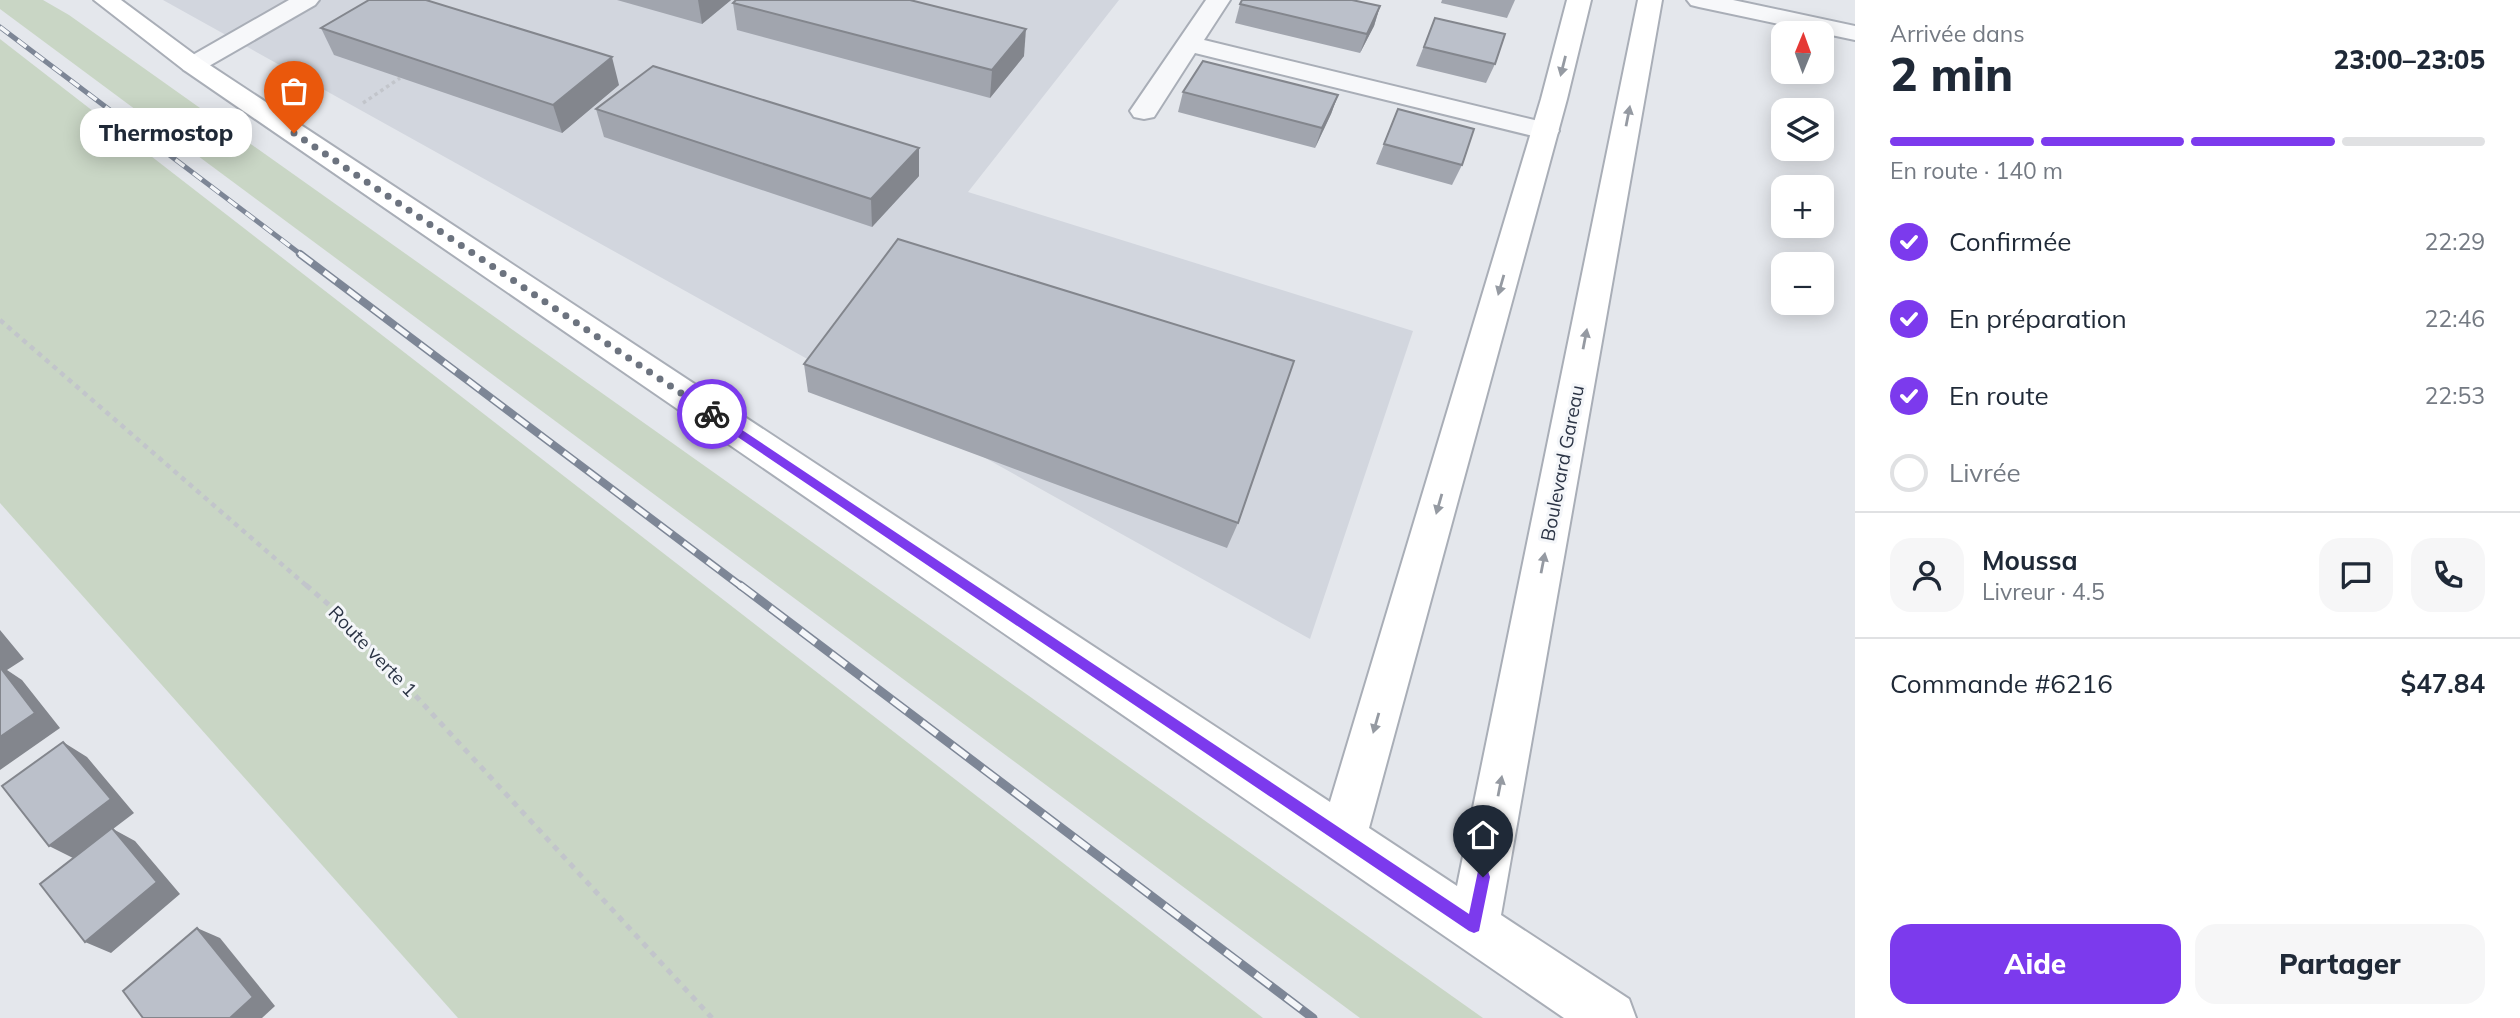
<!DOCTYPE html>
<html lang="fr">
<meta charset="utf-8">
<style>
:root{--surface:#fff;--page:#f6f6f7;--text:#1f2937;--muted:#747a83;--line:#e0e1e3;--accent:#7c3aed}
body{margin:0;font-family:Mulish,sans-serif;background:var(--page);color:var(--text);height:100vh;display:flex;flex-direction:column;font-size:26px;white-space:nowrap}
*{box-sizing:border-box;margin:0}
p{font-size:23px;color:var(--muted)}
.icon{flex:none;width:38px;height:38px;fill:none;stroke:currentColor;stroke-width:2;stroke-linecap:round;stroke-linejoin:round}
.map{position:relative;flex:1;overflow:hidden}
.drawer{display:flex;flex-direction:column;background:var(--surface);width:665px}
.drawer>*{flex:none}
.needle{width:46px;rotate:1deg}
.controls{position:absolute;left:1771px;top:21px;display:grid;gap:14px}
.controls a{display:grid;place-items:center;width:63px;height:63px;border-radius:14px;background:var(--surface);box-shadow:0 4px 18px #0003;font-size:35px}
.pin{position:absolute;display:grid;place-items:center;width:60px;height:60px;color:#fff;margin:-72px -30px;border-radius:50% 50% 50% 0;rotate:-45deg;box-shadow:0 0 7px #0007}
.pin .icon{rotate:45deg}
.courier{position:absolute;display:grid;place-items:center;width:70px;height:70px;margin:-35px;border:5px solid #7c3aed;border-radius:50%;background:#fff;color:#222;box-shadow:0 2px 9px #0007}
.bubble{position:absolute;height:49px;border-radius:21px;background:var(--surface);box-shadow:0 4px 18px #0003;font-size:23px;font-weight:800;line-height:49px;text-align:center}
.headline em{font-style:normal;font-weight:800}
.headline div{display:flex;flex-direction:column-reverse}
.headline{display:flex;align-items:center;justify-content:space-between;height:119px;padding:0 35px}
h1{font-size:46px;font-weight:800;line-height:52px}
.bar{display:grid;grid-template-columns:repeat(4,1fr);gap:10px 7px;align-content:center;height:84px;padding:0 35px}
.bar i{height:9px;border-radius:5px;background:var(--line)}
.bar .active{background:var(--accent)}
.bar p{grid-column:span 4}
.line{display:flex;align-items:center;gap:18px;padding:0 35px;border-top:2px solid var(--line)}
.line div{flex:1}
.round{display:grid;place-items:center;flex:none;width:74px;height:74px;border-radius:21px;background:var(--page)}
ol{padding:0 35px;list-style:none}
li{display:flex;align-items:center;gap:21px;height:77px}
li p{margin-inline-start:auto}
li .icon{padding:7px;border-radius:50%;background:var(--accent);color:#fff;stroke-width:4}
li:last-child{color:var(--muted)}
li i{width:38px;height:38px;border:4px solid var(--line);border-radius:50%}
.button{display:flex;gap:14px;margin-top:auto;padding:14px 35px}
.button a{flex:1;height:80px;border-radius:21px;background:var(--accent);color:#fff;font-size:28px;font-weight:800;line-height:80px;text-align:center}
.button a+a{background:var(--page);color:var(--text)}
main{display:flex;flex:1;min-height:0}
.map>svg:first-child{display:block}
</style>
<main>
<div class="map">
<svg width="1855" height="1018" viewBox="0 0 1855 1018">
<rect width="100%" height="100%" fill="#e4e7ec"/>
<polygon fill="#d2d6de" points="163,0 1119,0 968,192 1413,331 1310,639"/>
<g fill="#c9d6c5">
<polygon points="0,0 43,0 69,15 1483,1018 1360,1018 0,9"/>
<polygon points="0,39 1263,1018 458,1018 0,503"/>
</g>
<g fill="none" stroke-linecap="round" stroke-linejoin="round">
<defs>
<g id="street">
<polygon points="289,0 319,0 315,5 202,70 193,73 184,70 180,65 184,60"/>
<polygon points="1206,0 1230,0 1204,40 1555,125 1559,131 1555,137 1545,139 1195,53 1154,117 1144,119 1134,117 1130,111"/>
<polygon points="1687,0 1733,0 1855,26 1855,40 1699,7 1691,5"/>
</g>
<polygon id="secondary" points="94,0 121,0 202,60 1330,802 1541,99 1567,0 1591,0 1567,99 1369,828 1457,886 1638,0 1662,0 1501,915 1629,999 1636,1018 1564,1018 184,70"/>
</defs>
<use href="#street" stroke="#a9aeb7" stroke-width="4"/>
<use href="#secondary" stroke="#a9aeb7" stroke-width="4"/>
<polyline stroke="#c2c5cb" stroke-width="3.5" stroke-dasharray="3.5 3.5" stroke-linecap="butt" points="363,103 400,78"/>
<polyline stroke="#c2c5cb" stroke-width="4.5" stroke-dasharray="5 5" stroke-linecap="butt" points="0,320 308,587"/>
<polyline stroke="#c2c5cb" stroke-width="5" stroke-dasharray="6 6" stroke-linecap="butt" points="306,585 344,618 712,1018"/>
<use href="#street" fill="#f7f8fa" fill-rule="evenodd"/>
<use href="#secondary" fill="#fff" fill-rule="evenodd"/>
<defs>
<polyline id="rail-far2" points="0,27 303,256"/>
<polyline id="rail-far1" points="300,254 742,587"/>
<polyline id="rail" points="740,585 1313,1018"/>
</defs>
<use href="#rail-far2" stroke="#7d8696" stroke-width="5"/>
<use href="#rail-far1" stroke="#7d8696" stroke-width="8"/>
<use href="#rail" stroke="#7d8696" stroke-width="9"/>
<use href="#rail-far2" stroke="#f4f6f9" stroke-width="3.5" stroke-dasharray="11" stroke-linecap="butt"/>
<use href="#rail-far1" stroke="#f4f6f9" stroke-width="5" stroke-dasharray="15" stroke-linecap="butt"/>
<use href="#rail" stroke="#f4f6f9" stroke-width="6" stroke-dasharray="19" stroke-linecap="butt"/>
</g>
<g fill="#a1a5ae">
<polygon points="617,0 731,0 702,24"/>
<polygon points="1442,0 1515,0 1507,18 1441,3"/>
<polygon points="733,3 1024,56 990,98 737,30"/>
<polygon points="1240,4 1380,6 1374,26 1360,53 1235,23"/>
<polygon points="1435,18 1495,64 1486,83 1416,66"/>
<polygon points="321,28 619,85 562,133 334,55"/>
<polygon points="1183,92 1338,95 1331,114 1315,148 1178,112"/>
<polygon points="596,109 919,148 919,176 872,227 604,137"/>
<polygon points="1398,109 1462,165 1452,185 1376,164"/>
<polygon points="804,364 1238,523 1227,548 808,392"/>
</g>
<g fill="#83868d">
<polygon points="698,0 731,0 702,24"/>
<polygon points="1380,6 1374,26 1360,53 1367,34"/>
<polygon points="1026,29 1024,56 990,98 992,70"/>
<polygon points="612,57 619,85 562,133 553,105"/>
<polygon points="1338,95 1331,114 1315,148 1322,128"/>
<polygon points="919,148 919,176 872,227 871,199"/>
<polygon points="0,630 24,659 7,670 22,680 60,728 0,770"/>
<polygon points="63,742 87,757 134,813 113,829 135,841 180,894 111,953 85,942 75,859 49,846"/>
<polygon points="197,928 220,938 275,1006 262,1018 230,1018"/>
</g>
<g fill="#bbc0ca" stroke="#83868d" stroke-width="2">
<polygon points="369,0 426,0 612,57 553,105 321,28"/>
<polygon points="736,0 910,0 1026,29 992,70 733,3"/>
<polygon points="1242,0 1352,0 1380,6 1367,34 1240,4"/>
<polygon points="1435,18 1505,34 1495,64 1424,47"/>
<polygon points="1203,61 1338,95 1322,128 1183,92"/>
<polygon points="653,66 919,148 871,199 596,109"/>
<polygon points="1398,109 1474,129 1462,165 1384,144"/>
<polygon points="898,239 1294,361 1238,523 804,364"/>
<polygon points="0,667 35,713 0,737"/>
<polygon points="63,742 111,799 49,846 2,786"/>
<polygon points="112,828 157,882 85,942 40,884"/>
<polygon points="197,928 253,997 230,1018 143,1018 123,991"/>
</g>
<defs><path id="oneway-solid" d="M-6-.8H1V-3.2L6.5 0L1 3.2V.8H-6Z" transform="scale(1.75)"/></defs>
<g fill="#959aa2">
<use href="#oneway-solid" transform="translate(1563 66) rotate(104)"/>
<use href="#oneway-solid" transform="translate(1628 116) rotate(-79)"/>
<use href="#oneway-solid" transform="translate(1501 285) rotate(106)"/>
<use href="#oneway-solid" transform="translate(1585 339) rotate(-79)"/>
<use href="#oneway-solid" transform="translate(1439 504) rotate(106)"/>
<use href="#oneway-solid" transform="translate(1543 563) rotate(-79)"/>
<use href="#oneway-solid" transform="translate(1376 723) rotate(106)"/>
<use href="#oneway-solid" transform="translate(1500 786) rotate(-79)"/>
</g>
<polygon fill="#7c3aed" points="712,410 1469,914 1478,871 1483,869 1488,871 1490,877 1479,931 1474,933 1469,931 708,417 707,414"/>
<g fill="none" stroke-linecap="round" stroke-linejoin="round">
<polyline stroke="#6c737f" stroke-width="7" stroke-dasharray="0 12.6" points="294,133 712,414"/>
</g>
<g text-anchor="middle" stroke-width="6" stroke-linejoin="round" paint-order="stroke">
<g font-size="19" fill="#2b3445" stroke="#f4f6f9">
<text transform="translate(1562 463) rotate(-79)" y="7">Boulevard Gareau</text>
<text transform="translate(373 651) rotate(46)" y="7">Route verte 1</text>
</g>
</g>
</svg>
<div class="controls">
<a><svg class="needle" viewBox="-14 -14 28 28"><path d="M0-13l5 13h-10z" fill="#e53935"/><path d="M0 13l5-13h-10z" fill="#747a83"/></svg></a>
<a><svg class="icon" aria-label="layers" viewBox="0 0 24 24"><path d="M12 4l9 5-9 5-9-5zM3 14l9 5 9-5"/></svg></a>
<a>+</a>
<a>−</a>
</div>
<div class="pin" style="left:294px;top:133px;background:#ea580c"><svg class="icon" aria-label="bag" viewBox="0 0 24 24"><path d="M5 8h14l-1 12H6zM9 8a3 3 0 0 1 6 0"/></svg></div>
<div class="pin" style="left:1483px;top:877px;background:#1f2937"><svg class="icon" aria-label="home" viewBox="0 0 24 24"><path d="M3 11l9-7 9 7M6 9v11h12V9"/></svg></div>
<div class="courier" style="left:712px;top:414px"><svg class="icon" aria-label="bike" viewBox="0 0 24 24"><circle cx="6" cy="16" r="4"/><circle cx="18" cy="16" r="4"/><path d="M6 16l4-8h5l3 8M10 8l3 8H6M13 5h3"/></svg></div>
<div class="bubble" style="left:80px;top:108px;width:172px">Thermostop</div>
</div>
<section class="drawer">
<div class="headline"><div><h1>2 min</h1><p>Arrivée dans</p></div><em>23:00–23:05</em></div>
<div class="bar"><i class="active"></i><i class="active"></i><i class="active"></i><i></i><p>En route · 140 m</p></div>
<ol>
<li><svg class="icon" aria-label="check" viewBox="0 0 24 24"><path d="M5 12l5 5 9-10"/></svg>Confirmée<p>22:29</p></li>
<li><svg class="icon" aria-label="check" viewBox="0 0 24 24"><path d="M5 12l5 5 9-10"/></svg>En préparation<p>22:46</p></li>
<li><svg class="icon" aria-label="check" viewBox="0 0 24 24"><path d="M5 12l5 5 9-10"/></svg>En route<p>22:53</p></li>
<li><i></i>Livrée</li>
</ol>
<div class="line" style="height:126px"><a class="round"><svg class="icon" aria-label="person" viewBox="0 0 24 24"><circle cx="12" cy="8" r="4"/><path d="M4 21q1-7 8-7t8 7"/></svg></a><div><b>Moussa</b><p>Livreur · 4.5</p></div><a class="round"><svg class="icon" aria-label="chat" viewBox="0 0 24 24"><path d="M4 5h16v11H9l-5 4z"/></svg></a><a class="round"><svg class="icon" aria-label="phone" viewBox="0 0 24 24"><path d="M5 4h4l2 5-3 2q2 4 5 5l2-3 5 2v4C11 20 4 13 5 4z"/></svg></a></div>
<div class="line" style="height:91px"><div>Commande #6216</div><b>$47.84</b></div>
<div class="button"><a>Aide</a><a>Partager</a></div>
</section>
</main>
